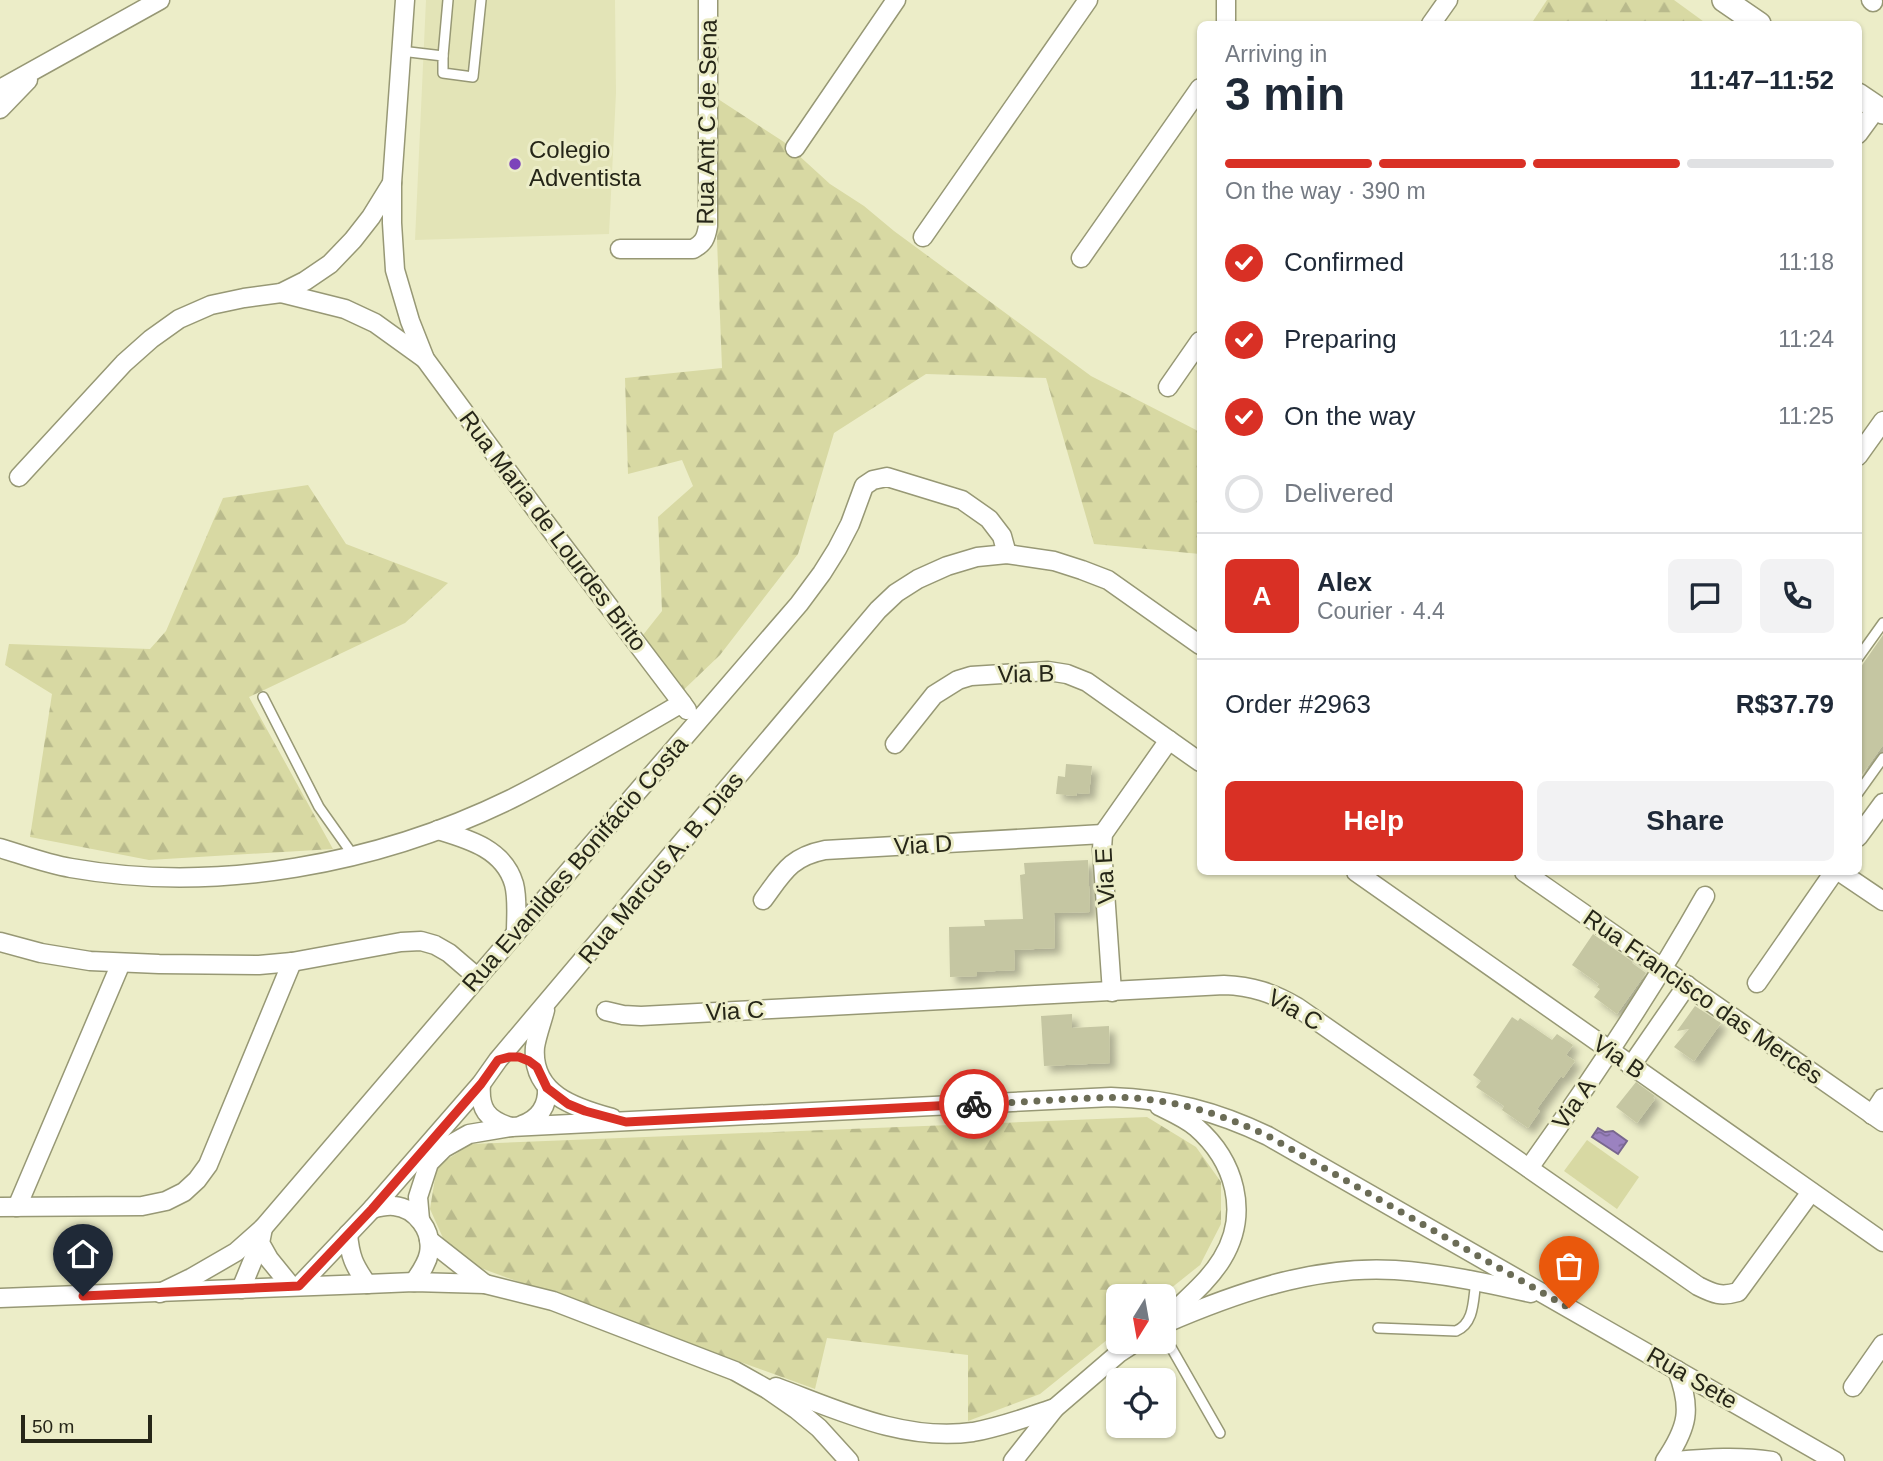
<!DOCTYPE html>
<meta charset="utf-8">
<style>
:root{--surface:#fff;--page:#f2f2f3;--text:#1f2937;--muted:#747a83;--line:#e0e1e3;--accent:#d93025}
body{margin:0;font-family:Arial,sans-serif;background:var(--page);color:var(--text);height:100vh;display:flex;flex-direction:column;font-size:26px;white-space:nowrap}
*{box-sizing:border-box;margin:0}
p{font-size:23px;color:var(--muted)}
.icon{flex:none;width:38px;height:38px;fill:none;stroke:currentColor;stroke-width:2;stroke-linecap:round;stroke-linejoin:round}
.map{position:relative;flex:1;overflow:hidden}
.details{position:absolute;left:1197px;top:21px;width:665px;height:854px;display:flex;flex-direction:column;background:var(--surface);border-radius:10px;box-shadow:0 2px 5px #0004}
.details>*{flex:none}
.needle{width:46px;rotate:191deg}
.tools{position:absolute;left:1106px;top:1284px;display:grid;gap:14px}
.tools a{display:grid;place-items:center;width:70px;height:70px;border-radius:10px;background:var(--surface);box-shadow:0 2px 5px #0004;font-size:35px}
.scale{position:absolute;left:21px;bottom:18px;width:131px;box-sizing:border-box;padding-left:7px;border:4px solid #262618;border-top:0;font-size:19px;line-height:24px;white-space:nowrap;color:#262618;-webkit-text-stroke:5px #ecedc8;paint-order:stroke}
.pin{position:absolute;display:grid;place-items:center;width:60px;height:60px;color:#fff;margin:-72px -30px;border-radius:50% 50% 50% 0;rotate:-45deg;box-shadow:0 0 7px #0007}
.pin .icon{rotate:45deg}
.courier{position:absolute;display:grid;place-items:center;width:70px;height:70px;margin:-35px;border:5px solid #d93025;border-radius:50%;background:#fff;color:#222;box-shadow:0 2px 9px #0007}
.overview em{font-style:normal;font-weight:700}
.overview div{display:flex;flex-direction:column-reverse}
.overview{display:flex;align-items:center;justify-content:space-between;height:119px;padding:0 28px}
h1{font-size:46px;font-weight:700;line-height:52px}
.bar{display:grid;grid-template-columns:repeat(4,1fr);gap:10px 7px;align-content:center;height:84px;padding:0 28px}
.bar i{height:9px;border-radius:5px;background:var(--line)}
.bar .selected{background:var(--accent)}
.bar p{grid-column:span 4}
.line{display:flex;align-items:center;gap:18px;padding:0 28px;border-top:2px solid var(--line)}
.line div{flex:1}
.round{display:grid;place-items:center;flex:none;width:74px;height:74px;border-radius:10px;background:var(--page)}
ol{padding:0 28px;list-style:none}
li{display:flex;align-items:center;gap:21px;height:77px}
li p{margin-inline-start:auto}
li .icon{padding:7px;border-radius:50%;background:var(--accent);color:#fff;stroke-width:4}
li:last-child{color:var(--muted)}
li i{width:38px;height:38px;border:4px solid var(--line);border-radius:50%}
.primary-button{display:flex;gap:14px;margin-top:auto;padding:14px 28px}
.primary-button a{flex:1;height:80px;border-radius:10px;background:var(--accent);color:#fff;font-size:28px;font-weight:700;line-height:80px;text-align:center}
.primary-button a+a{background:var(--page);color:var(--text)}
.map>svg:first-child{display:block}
</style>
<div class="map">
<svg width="1883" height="1461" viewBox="0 0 1883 1461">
<defs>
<pattern id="forest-firs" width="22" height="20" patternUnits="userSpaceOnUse" patternTransform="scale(1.75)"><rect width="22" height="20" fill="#d8d9a3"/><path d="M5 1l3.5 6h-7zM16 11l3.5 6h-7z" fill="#b9ba8c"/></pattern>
<pattern id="water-ripples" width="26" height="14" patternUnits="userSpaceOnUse" patternTransform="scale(1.75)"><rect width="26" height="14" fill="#9b82c0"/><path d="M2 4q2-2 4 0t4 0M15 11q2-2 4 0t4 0" fill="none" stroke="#7e6a9b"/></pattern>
<filter id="shadow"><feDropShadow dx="6" dy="6" stdDeviation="3.5" flood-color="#0004"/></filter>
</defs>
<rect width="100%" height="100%" fill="#ecedc8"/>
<polygon fill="#e3e4b7" points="426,0 615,0 616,93 609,234 415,240"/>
<g fill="url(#forest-firs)">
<polygon points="1547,0 1674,0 1707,24 1531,24"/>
<polygon points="718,99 784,142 830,184 864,206 894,231 1091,376 1200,432 1200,554 1094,544 1046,378 926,374 834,433 798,554 720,655 674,699 639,640 662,611 658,517 693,486 682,460 628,474 625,378 722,368 717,240"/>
<polygon points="308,485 346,544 448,583 405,623 249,697 333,849 149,860 30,837 52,694 5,665 9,644 150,649 166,631 223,498"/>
<polygon points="1147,1117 1196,1147 1221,1182 1221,1224 1200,1265 1160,1297 1118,1297 1118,1331 1040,1394 968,1421 968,1355 827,1338 815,1389 475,1266 459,1257 443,1238 430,1209 437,1166 471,1144"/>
</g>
<polygon fill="#d8d9a3" points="1587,1140 1639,1177 1617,1209 1564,1171"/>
<polygon fill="url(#water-ripples)" stroke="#78668e" stroke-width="2" points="1598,1128 1605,1132 1613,1131 1627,1141 1618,1154 1592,1137"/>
<g fill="#c5c6a2" filter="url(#shadow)">
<polygon points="1883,635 1883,745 1858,780 1858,671"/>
<polygon points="1066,764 1092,766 1089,794 1077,793 1076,796 1056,794 1058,776 1065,777"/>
<polygon points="1088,860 1090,912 1054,913 1055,948 1014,950 1015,970 977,972 977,976 950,977 949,927 985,926 984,920 1023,919 1020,875 1025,874 1024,863"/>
<polygon points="1593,934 1633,962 1632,963 1646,973 1617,1014 1594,997 1600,989 1597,987 1599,984 1572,965"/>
<polygon points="1695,1006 1721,1023 1694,1061 1674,1047 1689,1029 1677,1031"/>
<polygon points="1072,1014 1072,1028 1109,1026 1110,1063 1044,1066 1041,1016"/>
<polygon points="1512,1017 1518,1021 1520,1018 1552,1040 1557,1034 1573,1045 1566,1055 1575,1061 1563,1078 1561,1076 1537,1109 1540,1111 1528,1128 1502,1110 1504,1106 1476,1087 1481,1081 1473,1075"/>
<polygon points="1636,1082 1655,1096 1653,1098 1655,1099 1637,1123 1616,1107"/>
</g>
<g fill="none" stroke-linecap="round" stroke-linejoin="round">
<defs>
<g id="service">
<polyline points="401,51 443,56 443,73 473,77 481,0"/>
<polyline points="443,56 448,0"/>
<polyline points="1858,658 1883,623"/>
<polyline points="263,697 319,807 353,855"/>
<polyline points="1858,793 1883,758"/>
<path d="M1378,1328L1456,1331C1475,1323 1473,1299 1476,1281"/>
<polyline points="1164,1335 1220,1433"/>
</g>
<g id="minor">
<polyline points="405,0 392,183 392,223 395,270 410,321 425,359 542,518 682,703"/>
<polyline points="1226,0 1226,24"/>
<polyline points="1871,0 1873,2"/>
<polyline points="1431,24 1448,0"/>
<polyline points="0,89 160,0"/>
<polyline points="0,109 28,80"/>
<polyline points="1858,134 1877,108"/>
<polyline points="795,148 896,0"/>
<polyline points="923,237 1088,0"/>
<path d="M620,249H693C704,243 706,238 708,226V0"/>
<polyline points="1081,258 1200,88"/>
<polyline points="281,293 345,309 375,323 425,359"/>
<polyline points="1168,387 1200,341"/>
<polyline points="1858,456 1883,421"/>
<polyline points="19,477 124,363 151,339 179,319 211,305 244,298 281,293 305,281 330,264 353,240 371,217 392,183"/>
<polyline points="895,744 934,695 958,680 971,676 1048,671 1067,674 1087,682 1200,762"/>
<path d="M438,830C468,839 504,849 514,884C518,899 516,917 516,933"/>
<polyline points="1858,837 1883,803"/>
<path d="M0,848C23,855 47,864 71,868C217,894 378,864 511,799C569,770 625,736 682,703L687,710"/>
<polyline points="1356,872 1883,1242"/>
<polyline points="1524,872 1883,1122"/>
<polyline points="1840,872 1883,901"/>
<path d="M763,900C783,873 790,857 825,850L1103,834"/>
<polyline points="0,942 41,953 90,961 159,964 259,965 292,962 401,942 421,941 435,945 449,953 477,977"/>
<polyline points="1757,983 1834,872"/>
<polyline points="1112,992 1102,849 1103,834 1169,740"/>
<path d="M545,1010C542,1022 537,1035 535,1047C531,1094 575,1108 612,1118"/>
<path d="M606,1011L623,1015L641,1016L1224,985C1252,986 1273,993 1297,1007L1698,1286C1714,1294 1721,1297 1738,1292L1811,1192"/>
<polyline points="1631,1066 1687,985"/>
<path d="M481,1084C479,1109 487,1120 511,1127"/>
<path d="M1159,1106C1171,1112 1185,1118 1196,1127C1235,1161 1250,1213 1222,1259C1208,1282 1185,1300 1166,1319"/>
<polyline points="1872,1115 1883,1098"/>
<path d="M522,1125C539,1119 548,1106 547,1088"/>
<path d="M1529,1168C1592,1080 1652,990 1705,896"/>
<polyline points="0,1207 142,1206 166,1201 184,1192 197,1180 208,1165 292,962"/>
<polyline points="17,1207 121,963"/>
<path d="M372,1209C379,1207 386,1205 394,1206C416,1208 433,1231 429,1253C427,1264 420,1273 414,1282"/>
<path d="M420,1220L418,1197L429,1163L444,1148L469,1134L511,1127L1111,1097C1169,1099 1216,1111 1268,1136L1835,1461"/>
<polyline points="263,1228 260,1243 269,1259 291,1286"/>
<path d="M348,1234C350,1257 354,1265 367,1284"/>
<polyline points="429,1240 485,1284"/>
<polyline points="299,1286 372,1209 481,1084 498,1060 878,610 896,593 918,579 947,566 977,557 1007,554 1054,561 1082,570 1108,580 1200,645"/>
<polyline points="241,1289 260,1243"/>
<path d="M160,1293L191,1278L236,1252L263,1228C441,1019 620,812 799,604L822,573L837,549L850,524L864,486L873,480L887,477L962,500L989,519L1002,536L1007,554"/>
<polyline points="0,1298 367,1284 414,1282 485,1284 553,1301 735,1371 767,1389 796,1409 819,1428 849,1461"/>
<path d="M1164,1324C1236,1293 1315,1265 1395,1270C1441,1273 1486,1283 1531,1293"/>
<path d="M776,1387C838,1410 904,1442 973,1432C1001,1427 1028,1417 1055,1408"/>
<polyline points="1853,1387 1883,1344"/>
<polyline points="1013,1461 1055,1408 1119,1353 1136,1342"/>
<path d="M1665,1461C1688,1427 1692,1409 1677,1370"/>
<path d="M1676,1461C1708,1458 1740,1456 1772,1461"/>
</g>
<g id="tertiary">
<polyline points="1724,0 1759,24"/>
<polyline points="1858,95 1883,112"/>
</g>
</defs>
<use href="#service" stroke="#979875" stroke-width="12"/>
<use href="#minor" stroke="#979875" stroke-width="21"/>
<use href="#tertiary" stroke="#979875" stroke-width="26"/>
<use href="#service" stroke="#fff" stroke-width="9"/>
<use href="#minor" stroke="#fff" stroke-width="18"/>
<use href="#tertiary" stroke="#fff" stroke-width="23"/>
</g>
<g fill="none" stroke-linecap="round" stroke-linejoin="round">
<path stroke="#6b6c56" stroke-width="7" stroke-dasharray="0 12.6" d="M974,1104C1006,1103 1038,1101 1070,1099C1095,1098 1121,1096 1145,1099C1189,1104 1228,1117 1268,1136L1569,1308"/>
<polyline stroke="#d93025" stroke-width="9" points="83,1296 299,1286 372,1209 481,1084 498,1060 509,1057 519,1057 529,1061 537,1067 547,1088 568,1104 585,1111 626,1122 974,1104"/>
</g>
<circle fill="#7c43ba" stroke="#ecedc8" stroke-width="2.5" cx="515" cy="164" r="7"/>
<g text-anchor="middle" stroke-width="6" stroke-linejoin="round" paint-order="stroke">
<g font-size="24" fill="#262618" stroke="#ecedc8">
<text transform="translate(707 122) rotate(-89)" y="8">Rua Ant C de Sena</text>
<text transform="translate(553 531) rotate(53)" y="8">Rua Maria de Lourdes Brito</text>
<text transform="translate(1026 674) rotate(-1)" y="8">Via B</text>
<text transform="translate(923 845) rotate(-3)" y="8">Via D</text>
<text transform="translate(575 864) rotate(-49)" y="8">Rua Evanildes Bonifácio Costa</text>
<text transform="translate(661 868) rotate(-50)" y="8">Rua Marcus A. B. Dias</text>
<text transform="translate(1105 876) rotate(-93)" y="8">Via E</text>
<text transform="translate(1703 997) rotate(35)" y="8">Rua Francisco das Mercês</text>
<text transform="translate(1295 1010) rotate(30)" y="8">Via C</text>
<text transform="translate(735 1011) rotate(-3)" y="8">Via C</text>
<text transform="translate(1619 1057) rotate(35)" y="8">Via B</text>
<text transform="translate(1574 1104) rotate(-55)" y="8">Via A</text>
<text transform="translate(1692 1378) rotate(30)" y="8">Rua Sete</text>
</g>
<g font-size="24" fill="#262618" stroke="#ecedc8" text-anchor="start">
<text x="529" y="158">Colegio<tspan x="529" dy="28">Adventista</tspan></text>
</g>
</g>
</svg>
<div class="tools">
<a><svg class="needle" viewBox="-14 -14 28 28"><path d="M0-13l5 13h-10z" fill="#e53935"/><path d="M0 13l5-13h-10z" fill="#747a83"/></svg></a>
<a><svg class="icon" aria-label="locate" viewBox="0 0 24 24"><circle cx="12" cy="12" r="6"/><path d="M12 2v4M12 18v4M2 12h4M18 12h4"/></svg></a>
</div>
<div class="scale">50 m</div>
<div class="pin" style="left:1569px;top:1308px;background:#ea580c"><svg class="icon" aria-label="bag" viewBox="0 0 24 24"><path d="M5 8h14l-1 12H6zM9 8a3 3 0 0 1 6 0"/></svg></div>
<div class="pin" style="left:83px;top:1296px;background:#1f2937"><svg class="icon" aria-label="home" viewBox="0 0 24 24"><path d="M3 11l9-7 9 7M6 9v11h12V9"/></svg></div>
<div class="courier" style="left:974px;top:1104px"><svg class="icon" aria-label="bike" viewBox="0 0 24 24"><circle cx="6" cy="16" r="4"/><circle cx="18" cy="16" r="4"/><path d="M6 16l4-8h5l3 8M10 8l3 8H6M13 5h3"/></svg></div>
<section class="details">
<div class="overview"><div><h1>3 min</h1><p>Arriving in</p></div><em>11:47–11:52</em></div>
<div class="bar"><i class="selected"></i><i class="selected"></i><i class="selected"></i><i></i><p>On the way · 390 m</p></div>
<ol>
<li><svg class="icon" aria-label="check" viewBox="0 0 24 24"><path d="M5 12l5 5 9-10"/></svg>Confirmed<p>11:18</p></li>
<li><svg class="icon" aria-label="check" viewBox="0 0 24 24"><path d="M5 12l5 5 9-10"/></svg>Preparing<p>11:24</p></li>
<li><svg class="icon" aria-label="check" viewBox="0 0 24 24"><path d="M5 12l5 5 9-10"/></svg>On the way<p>11:25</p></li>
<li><i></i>Delivered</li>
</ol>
<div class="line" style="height:126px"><b class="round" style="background:var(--accent);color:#fff">A</b><div><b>Alex</b><p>Courier · 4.4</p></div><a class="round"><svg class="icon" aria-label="chat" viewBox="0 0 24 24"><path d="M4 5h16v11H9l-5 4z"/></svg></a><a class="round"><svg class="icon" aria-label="phone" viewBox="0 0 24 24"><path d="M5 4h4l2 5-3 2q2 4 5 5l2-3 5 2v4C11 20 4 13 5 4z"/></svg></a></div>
<div class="line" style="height:91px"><div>Order #2963</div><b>R$37.79</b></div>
<div class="primary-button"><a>Help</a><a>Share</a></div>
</section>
</div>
